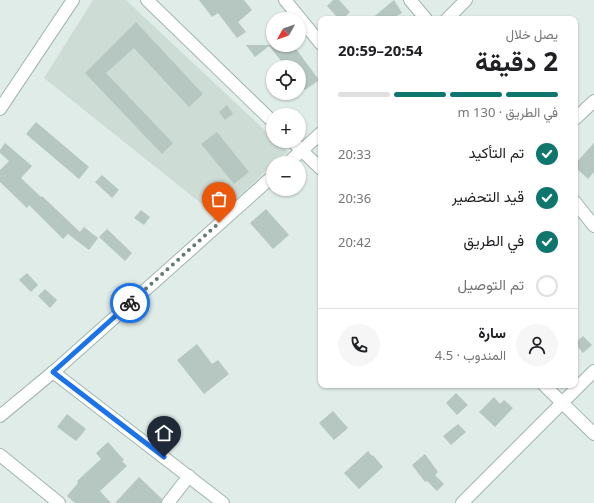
<!DOCTYPE html>
<html lang="ar">
<meta charset="utf-8">
<style>
:root{--surface:#fff;--page:#f6f6f6;--text:#202124;--muted:#757577;--line:#e0e0e0;--accent:#0f766e}
body{margin:0;font-family:"Noto Sans",Vazirmatn,sans-serif;background:var(--page);color:var(--text);direction:rtl;height:100vh;display:flex;flex-direction:column;font-size:15px;white-space:nowrap}
*{box-sizing:border-box;margin:0}
p{font-size:13px;color:var(--muted)}
.icon{flex:none;width:22px;height:22px;fill:none;stroke:currentColor;stroke-width:2;stroke-linecap:round;stroke-linejoin:round}
.map{position:relative;flex:1;overflow:hidden;direction:ltr}
.details{position:absolute;left:318px;top:16px;width:260px;height:372px;display:flex;flex-direction:column;background:var(--surface);border-radius:8px;box-shadow:0 1px 3px #0004;direction:rtl}
.details>*{flex:none}
.needle{width:26px;rotate:230deg}
.tools{position:absolute;left:266px;top:12px;display:grid;gap:8px}
.tools a{display:grid;place-items:center;width:40px;height:40px;border-radius:50%;background:var(--surface);box-shadow:0 1px 3px #0004;font-size:20px}
.pin{position:absolute;display:grid;place-items:center;width:34px;height:34px;color:#fff;margin:-41px -17px;border-radius:50% 50% 50% 0;rotate:-45deg;box-shadow:0 0 4px #0007}
.pin .icon{rotate:45deg}
.courier{position:absolute;display:grid;place-items:center;width:40px;height:40px;margin:-20px;border:3px solid #1a73e8;border-radius:50%;background:#fff;color:#222;box-shadow:0 1px 5px #0007}
.summary em{font-style:normal;font-weight:700}
.summary div{display:flex;flex-direction:column-reverse}
.summary{display:flex;align-items:center;justify-content:space-between;height:68px;padding:0 20px}
h1{font-size:26px;font-weight:700;line-height:30px}
.bar{display:grid;grid-template-columns:repeat(4,1fr);gap:6px 4px;align-content:center;height:48px;padding:0 20px}
.bar i{height:5px;border-radius:3px;background:var(--line)}
.bar .active{background:var(--accent)}
.bar p{grid-column:span 4}
.line{display:flex;align-items:center;gap:10px;padding:0 20px;border-top:1px solid var(--line)}
.line div{flex:1}
.round{display:grid;place-items:center;flex:none;width:42px;height:42px;border-radius:21px;background:var(--page)}
ol{padding:0 20px;list-style:none}
li{display:flex;align-items:center;gap:12px;height:44px}
li p{margin-inline-start:auto}
li .icon{padding:4px;border-radius:50%;background:var(--accent);color:#fff;stroke-width:4}
li:last-child{color:var(--muted)}
li i{width:22px;height:22px;border:2px solid var(--line);border-radius:50%}
.map>svg:first-child{display:block}
</style>
<div class="map">
<svg width="594" height="503" viewBox="0 0 594 503">
<rect width="100%" height="100%" fill="#e0ece7"/>
<polygon fill="#cedcd6" points="93,0 126,0 273,138 273,141 277,141 288,152 273,163 273,165 217,216 44,78"/>
<g fill="#b5c7c0">
<polygon points="199,0 244,0 252,10 238,22 246,32 237,38 218,13 212,17"/>
<polygon points="333,0 339,0 350,12 343,19 339,19 327,6"/>
<polygon points="394,0 402,13 391,19 371,19"/>
<polygon points="136,22 203,94 189,107 134,48 106,73 173,143 162,154 85,73"/>
<polygon points="246,45 293,45 319,80 305,90 299,83 299,67 286,67 269,46 255,57"/>
<polygon points="227,105 233,114 225,120 219,112"/>
<polygon points="36,122 89,167 79,179 26,134"/>
<polygon points="217,132 249,172 234,184 201,144"/>
<polygon points="5,143 32,166 21,178 41,197 42,196 80,232 84,227 98,238 89,250 68,234 63,239 29,205 27,208 0,182 0,170 9,161 0,153 0,150"/>
<polygon points="594,143 594,172 588,179 575,167 575,164"/>
<polygon points="102,175 119,190 112,198 95,182"/>
<polygon points="266,209 289,235 273,249 250,223"/>
<polygon points="141,210 150,217 144,225 134,218"/>
<polygon points="107,229 132,253 125,261 99,237"/>
<polygon points="27,273 38,285 31,292 19,280"/>
<polygon points="45,289 57,300 50,308 38,296"/>
<polygon points="583,336 592,345 583,353 575,343"/>
<polygon points="197,344 212,364 218,360 229,374 204,394 177,360"/>
<polygon points="456,393 468,405 457,415 446,403"/>
<polygon points="494,397 500,404 504,400 513,408 495,427 479,412"/>
<polygon points="333,411 348,428 334,440 319,423"/>
<polygon points="67,414 86,429 76,441 57,427"/>
<polygon points="458,424 466,432 451,445 443,436"/>
<polygon points="108,442 124,460 122,461 127,466 100,491 111,503 75,503 67,496 78,483 77,481 101,459 96,453"/>
<polygon points="368,451 372,456 373,455 383,467 359,489 344,473"/>
<polygon points="425,454 438,472 435,475 444,484 437,491 427,481 425,482 412,465"/>
<polygon points="139,477 162,499 161,503 115,503"/>
</g>
<g fill="none" stroke-linecap="round" stroke-linejoin="round">
<defs>
<g id="minor">
<polyline points="147,0 273,122"/>
<polyline points="285,0 321,44"/>
<polyline points="410,0 426,19"/>
<polyline points="447,19 466,0"/>
<polyline points="0,109 73,0"/>
<polyline points="575,119 594,101"/>
<polyline points="292,141 321,169"/>
<polyline points="288,163 321,133"/>
<polyline points="575,202 594,226"/>
<polyline points="53,372 223,503"/>
<polyline points="544,385 594,434"/>
<polyline points="0,416 58,368 273,176"/>
<polyline points="0,455 59,503"/>
<polyline points="168,503 189,476"/>
<polyline points="462,503 594,371"/>
</g>
</defs>
<use href="#minor" stroke="#a2b4af" stroke-width="14"/>
<use href="#minor" stroke="#fff" stroke-width="12"/>
</g>
<g fill="none" stroke-linecap="round" stroke-linejoin="round">
<polyline stroke="#637b75" stroke-width="4" stroke-dasharray="0 7.2" points="130,303 219,223"/>
<polyline stroke="#1a73e8" stroke-width="5" points="130,303 53,372 164,457"/>
</g>
</svg>
<div class="tools">
<a><svg class="needle" viewBox="-14 -14 28 28"><path d="M0-13l5 13h-10z" fill="#e53935"/><path d="M0 13l5-13h-10z" fill="#757577"/></svg></a>
<a><svg class="icon" aria-label="locate" viewBox="0 0 24 24"><circle cx="12" cy="12" r="6"/><path d="M12 2v4M12 18v4M2 12h4M18 12h4"/></svg></a>
<a>+</a>
<a>−</a>
</div>
<div class="pin" style="left:219px;top:223px;background:#ea580c"><svg class="icon" aria-label="bag" viewBox="0 0 24 24"><path d="M5 8h14l-1 12H6zM9 8a3 3 0 0 1 6 0"/></svg></div>
<div class="pin" style="left:164px;top:457px;background:#1f2937"><svg class="icon" aria-label="home" viewBox="0 0 24 24"><path d="M3 11l9-7 9 7M6 9v11h12V9"/></svg></div>
<div class="courier" style="left:130px;top:303px"><svg class="icon" aria-label="bike" viewBox="0 0 24 24"><circle cx="6" cy="16" r="4"/><circle cx="18" cy="16" r="4"/><path d="M6 16l4-8h5l3 8M10 8l3 8H6M13 5h3"/></svg></div>
<section class="details">
<div class="summary"><div><h1>2 دقيقة</h1><p>يصل خلال</p></div><em>20:54–20:59</em></div>
<div class="bar"><i class="active"></i><i class="active"></i><i class="active"></i><i></i><p>في الطريق · 130 m</p></div>
<ol>
<li><svg class="icon" aria-label="check" viewBox="0 0 24 24"><path d="M5 12l5 5 9-10"/></svg>تم التأكيد<p>20:33</p></li>
<li><svg class="icon" aria-label="check" viewBox="0 0 24 24"><path d="M5 12l5 5 9-10"/></svg>قيد التحضير<p>20:36</p></li>
<li><svg class="icon" aria-label="check" viewBox="0 0 24 24"><path d="M5 12l5 5 9-10"/></svg>في الطريق<p>20:42</p></li>
<li><i></i>تم التوصيل</li>
</ol>
<div class="line" style="height:72px"><a class="round"><svg class="icon" aria-label="person" viewBox="0 0 24 24"><circle cx="12" cy="8" r="4"/><path d="M4 21q1-7 8-7t8 7"/></svg></a><div><b>سارة</b><p>المندوب · 4.5</p></div><a class="round"><svg class="icon" aria-label="phone" viewBox="0 0 24 24"><path d="M5 4h4l2 5-3 2q2 4 5 5l2-3 5 2v4C11 20 4 13 5 4z"/></svg></a></div>
</section>
</div>
